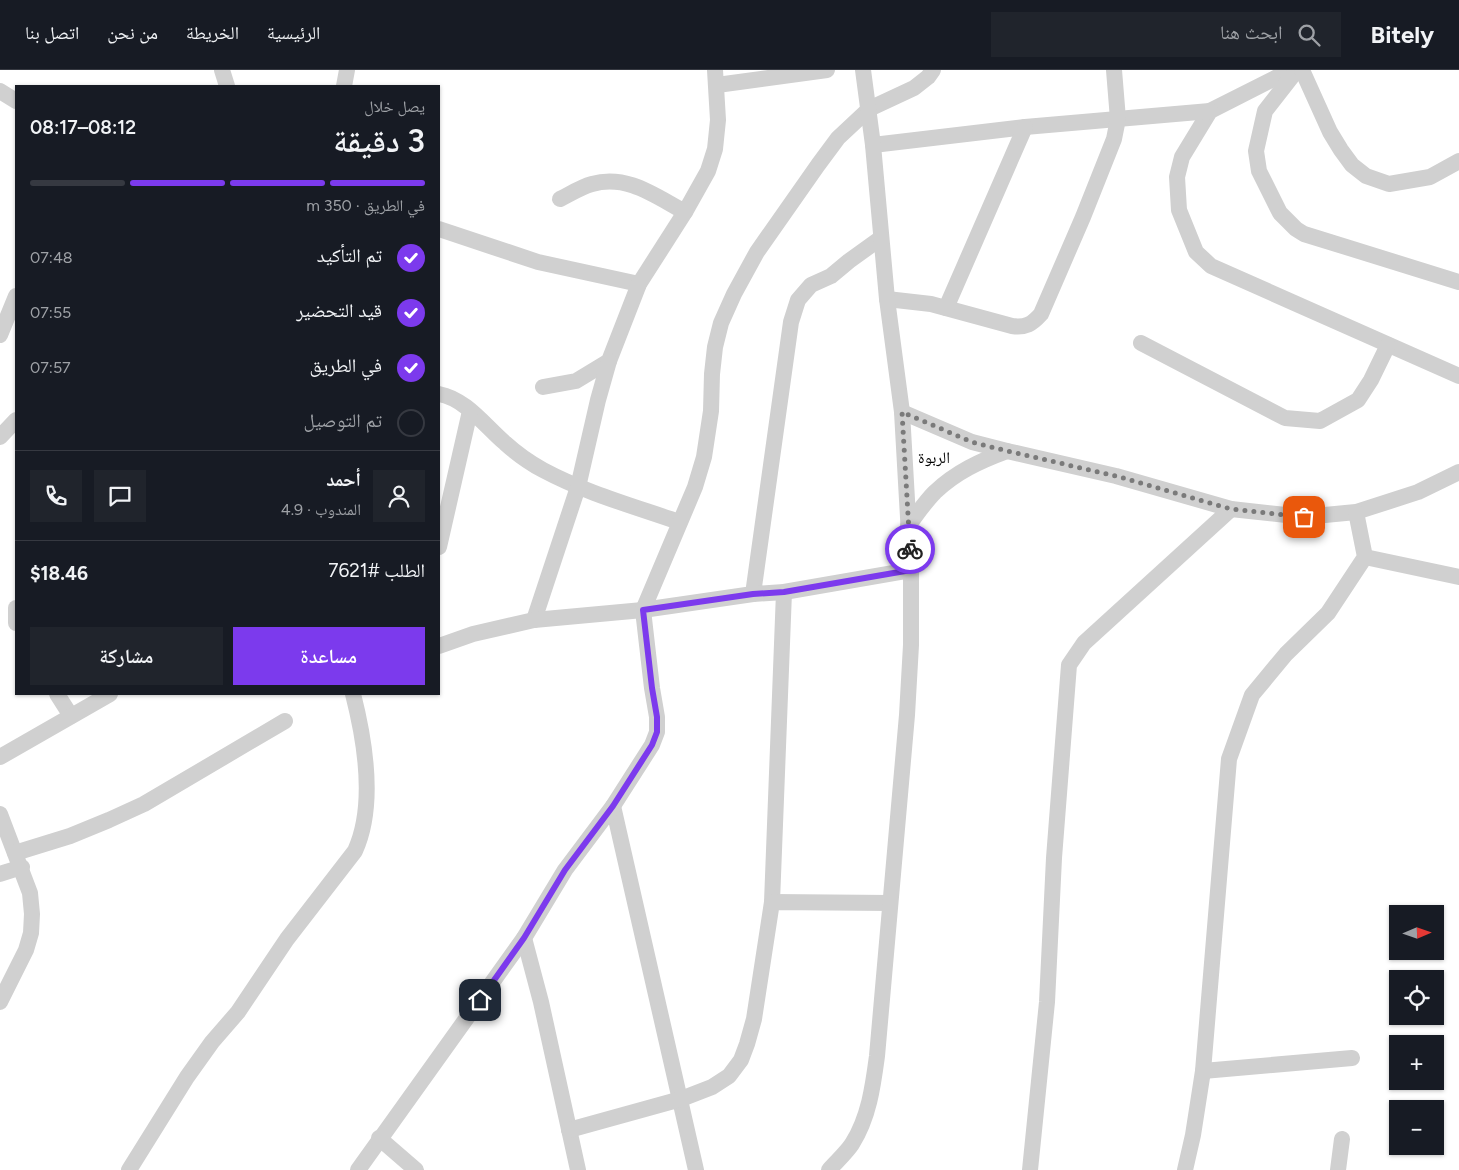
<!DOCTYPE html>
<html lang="ar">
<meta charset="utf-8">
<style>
:root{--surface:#171b24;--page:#20242c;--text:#f1f3f6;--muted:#9ea1a6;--line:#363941;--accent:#7c3aed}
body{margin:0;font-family:Figtree,"Noto Naskh Arabic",sans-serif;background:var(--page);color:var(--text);direction:rtl;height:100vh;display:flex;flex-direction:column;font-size:19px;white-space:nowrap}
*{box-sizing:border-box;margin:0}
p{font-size:16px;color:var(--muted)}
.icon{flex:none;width:28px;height:28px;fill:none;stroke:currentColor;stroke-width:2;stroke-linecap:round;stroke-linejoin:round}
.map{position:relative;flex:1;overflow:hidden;direction:ltr}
.drawer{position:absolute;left:15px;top:15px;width:425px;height:610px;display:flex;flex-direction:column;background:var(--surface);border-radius:0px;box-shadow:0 1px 4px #0004;direction:rtl}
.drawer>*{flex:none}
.needle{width:32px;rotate:88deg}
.buttons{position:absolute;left:1389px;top:835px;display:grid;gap:10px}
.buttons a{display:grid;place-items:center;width:55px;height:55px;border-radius:0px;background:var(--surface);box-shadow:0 1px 4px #0004;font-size:25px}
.pin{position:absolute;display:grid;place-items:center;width:42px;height:42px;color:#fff;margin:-21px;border-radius:10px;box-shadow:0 2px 8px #0006}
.courier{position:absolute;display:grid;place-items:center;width:50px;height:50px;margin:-25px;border:4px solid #7c3aed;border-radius:50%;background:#fff;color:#222;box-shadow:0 1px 6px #0007}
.overview em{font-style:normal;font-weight:600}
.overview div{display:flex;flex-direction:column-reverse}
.overview{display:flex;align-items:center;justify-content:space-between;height:85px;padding:0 15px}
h1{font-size:32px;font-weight:600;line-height:38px}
.bar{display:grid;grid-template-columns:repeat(4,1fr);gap:8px 5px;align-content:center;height:60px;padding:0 15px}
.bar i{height:6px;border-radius:4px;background:var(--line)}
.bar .selected{background:var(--accent)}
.bar p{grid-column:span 4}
.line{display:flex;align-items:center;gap:12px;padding:0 15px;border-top:1px solid var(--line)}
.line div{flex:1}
.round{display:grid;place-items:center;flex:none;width:52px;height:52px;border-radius:0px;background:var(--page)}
ol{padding:0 15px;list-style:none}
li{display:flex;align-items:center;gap:15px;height:55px}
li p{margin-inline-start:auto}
li .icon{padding:5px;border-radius:50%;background:var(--accent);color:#fff;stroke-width:4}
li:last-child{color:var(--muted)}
li i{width:28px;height:28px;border:2px solid var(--line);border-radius:50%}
.button{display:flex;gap:10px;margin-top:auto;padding:10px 15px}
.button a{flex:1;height:58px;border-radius:0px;background:var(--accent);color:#fff;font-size:20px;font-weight:600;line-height:58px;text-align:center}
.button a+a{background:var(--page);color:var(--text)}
header{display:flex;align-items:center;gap:30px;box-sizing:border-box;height:70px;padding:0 25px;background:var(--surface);border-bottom:1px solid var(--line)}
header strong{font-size:24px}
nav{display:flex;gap:28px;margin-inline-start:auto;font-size:18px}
.search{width:350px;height:45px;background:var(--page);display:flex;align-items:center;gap:12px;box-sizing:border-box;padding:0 18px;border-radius:0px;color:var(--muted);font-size:19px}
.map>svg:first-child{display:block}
</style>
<header>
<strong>Bitely</strong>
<div class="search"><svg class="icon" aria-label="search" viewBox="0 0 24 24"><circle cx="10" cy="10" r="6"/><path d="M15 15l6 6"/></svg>ابحث هنا</div>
<nav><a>الرئيسية</a><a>الخريطة</a><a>من نحن</a><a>اتصل بنا</a></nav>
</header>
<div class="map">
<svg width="1459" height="1100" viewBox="0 0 1459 1100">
<rect width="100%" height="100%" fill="#fff"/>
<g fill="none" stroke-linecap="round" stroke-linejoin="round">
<g stroke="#d0d0d0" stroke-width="16">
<polyline points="222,0 227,16"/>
<polyline points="1291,0 1210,41 1182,87 1177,107 1179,140 1196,182 1211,196 1459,306"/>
<polyline points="1297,0 1265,41 1256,81 1259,101 1280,143 1296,159 1304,164 1459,212"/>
<polyline points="1302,0 1330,62 1341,80 1352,95 1366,106 1389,114 1430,107 1459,91"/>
<polyline points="717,15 827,0"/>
<polyline points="344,16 347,0"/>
<polyline points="0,21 16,31"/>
<polyline points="873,75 1025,57 1210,41"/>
<path d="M560,129C570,124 581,117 592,114C627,104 655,126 685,142"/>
<polyline points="439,159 538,192 639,214"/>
<path d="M887,229L931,234L1012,256C1026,258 1032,254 1041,244L1083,147L1114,69L1118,49L1114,0"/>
<polyline points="946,238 1025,57"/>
<polyline points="0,265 16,226"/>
<polyline points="1141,273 1285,348 1320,351 1358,330 1371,310 1388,275"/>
<polyline points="543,317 576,311 609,291 639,214 685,142 708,101 715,79 718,50 715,0"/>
<path d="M439,324C466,329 485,356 505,373C516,383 530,393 543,400C586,423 633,436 679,452"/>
<polyline points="902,342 972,372 1007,381 1116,406 1231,439 1304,447 1356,442 1418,422 1459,402"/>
<polyline points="0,367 16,350"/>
<path d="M908,456C917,444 925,432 935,422C956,402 980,391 1007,381"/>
<polyline points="439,477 470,341"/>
<polyline points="1365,487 1459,507"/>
<polyline points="753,524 791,252 798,230 811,215 831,206 849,191 881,168"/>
<polyline points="16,538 16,553"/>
<polyline points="534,550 578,417 598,330 609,291"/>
<polyline points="439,576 473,564 534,550 643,540 753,524 784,522 911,500"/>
<polyline points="57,624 71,646"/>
<polyline points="0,687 110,624"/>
<polyline points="613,736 696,1100"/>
<polyline points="0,744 30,823 32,844 31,863 26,880 0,932"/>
<polyline points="15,783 70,766 109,750 144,734 285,651"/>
<polyline points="0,804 22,797"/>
<polyline points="772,832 784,522"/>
<polyline points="524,868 541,932 578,1100"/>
<polyline points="1203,1001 1352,988"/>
<polyline points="569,1060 681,1029 712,1017 729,1006 741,990 747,974 754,949 772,832 890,833"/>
<polyline points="379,1068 416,1100"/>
<path d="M129,1100L187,1007L212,972L238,942L287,869L355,781C376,735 365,671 353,624"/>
<polyline points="358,1100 524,868 565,800 613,736 652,675 657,662 657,647 652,618 643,540 695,417 704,387 711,341 712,304 715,277 721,253 734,224 757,182 818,95 838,68 869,39 914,18 928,7 933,0"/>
<path d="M829,1100C836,1092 846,1083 852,1074C869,1047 873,1016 877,986L907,645L911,575V500L902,342L887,229L873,75L863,0"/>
<polyline points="1030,1100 1047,932 1054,788 1069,595 1084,573 1231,439"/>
<polyline points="1185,1100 1193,1065 1203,1001 1229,689 1252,625 1286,584 1328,543 1365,487 1356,442"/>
<polyline points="1338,1100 1342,1069"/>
</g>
</g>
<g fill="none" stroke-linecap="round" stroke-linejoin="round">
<polyline stroke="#7a7a7a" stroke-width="5" stroke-dasharray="0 9" points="910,479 902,342 972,372 1007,381 1116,406 1231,439 1304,447"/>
<polyline stroke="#7c3aed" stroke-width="6" points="480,930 524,868 565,800 613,736 652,675 657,662 657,647 652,618 643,540 753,524 784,522 911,500 910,479"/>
</g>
<g text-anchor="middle" stroke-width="5" stroke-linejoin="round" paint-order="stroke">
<g font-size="16" fill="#000" stroke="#fff">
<text x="934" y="393">الربوة</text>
</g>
</g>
</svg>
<div class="buttons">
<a><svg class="needle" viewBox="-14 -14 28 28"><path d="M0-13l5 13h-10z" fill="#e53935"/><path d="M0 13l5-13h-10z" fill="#9ea1a6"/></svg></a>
<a><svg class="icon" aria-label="locate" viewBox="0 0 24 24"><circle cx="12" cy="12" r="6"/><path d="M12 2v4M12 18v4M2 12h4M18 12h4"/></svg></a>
<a>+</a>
<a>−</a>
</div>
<div class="pin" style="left:1304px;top:447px;background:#ea580c"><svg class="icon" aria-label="bag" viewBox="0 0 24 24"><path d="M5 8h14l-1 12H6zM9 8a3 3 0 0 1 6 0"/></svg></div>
<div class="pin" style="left:480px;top:930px;background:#1f2937"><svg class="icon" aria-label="home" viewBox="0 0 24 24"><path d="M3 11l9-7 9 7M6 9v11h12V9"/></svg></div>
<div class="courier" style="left:910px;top:479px"><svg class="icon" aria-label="bike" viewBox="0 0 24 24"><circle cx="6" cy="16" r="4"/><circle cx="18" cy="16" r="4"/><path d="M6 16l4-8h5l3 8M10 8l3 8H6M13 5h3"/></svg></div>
<section class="drawer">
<div class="overview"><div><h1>3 دقيقة</h1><p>يصل خلال</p></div><em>08:12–08:17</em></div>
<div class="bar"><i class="selected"></i><i class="selected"></i><i class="selected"></i><i></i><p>في الطريق · 350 m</p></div>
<ol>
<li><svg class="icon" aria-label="check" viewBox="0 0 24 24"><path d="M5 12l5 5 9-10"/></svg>تم التأكيد<p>07:48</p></li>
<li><svg class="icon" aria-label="check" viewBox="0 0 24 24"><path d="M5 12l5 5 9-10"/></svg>قيد التحضير<p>07:55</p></li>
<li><svg class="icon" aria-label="check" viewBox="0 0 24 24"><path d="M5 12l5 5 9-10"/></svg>في الطريق<p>07:57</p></li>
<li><i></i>تم التوصيل</li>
</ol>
<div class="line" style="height:90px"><a class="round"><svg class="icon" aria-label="person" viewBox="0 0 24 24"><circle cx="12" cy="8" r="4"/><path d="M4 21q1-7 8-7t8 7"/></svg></a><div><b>أحمد</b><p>المندوب · 4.9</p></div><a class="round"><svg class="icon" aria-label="chat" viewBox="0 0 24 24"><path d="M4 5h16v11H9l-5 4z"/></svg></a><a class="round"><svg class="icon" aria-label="phone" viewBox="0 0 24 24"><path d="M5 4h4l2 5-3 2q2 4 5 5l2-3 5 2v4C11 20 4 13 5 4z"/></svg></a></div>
<div class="line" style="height:65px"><div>الطلب #7621</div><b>$18.46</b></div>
<div class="button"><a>مساعدة</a><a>مشاركة</a></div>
</section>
</div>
